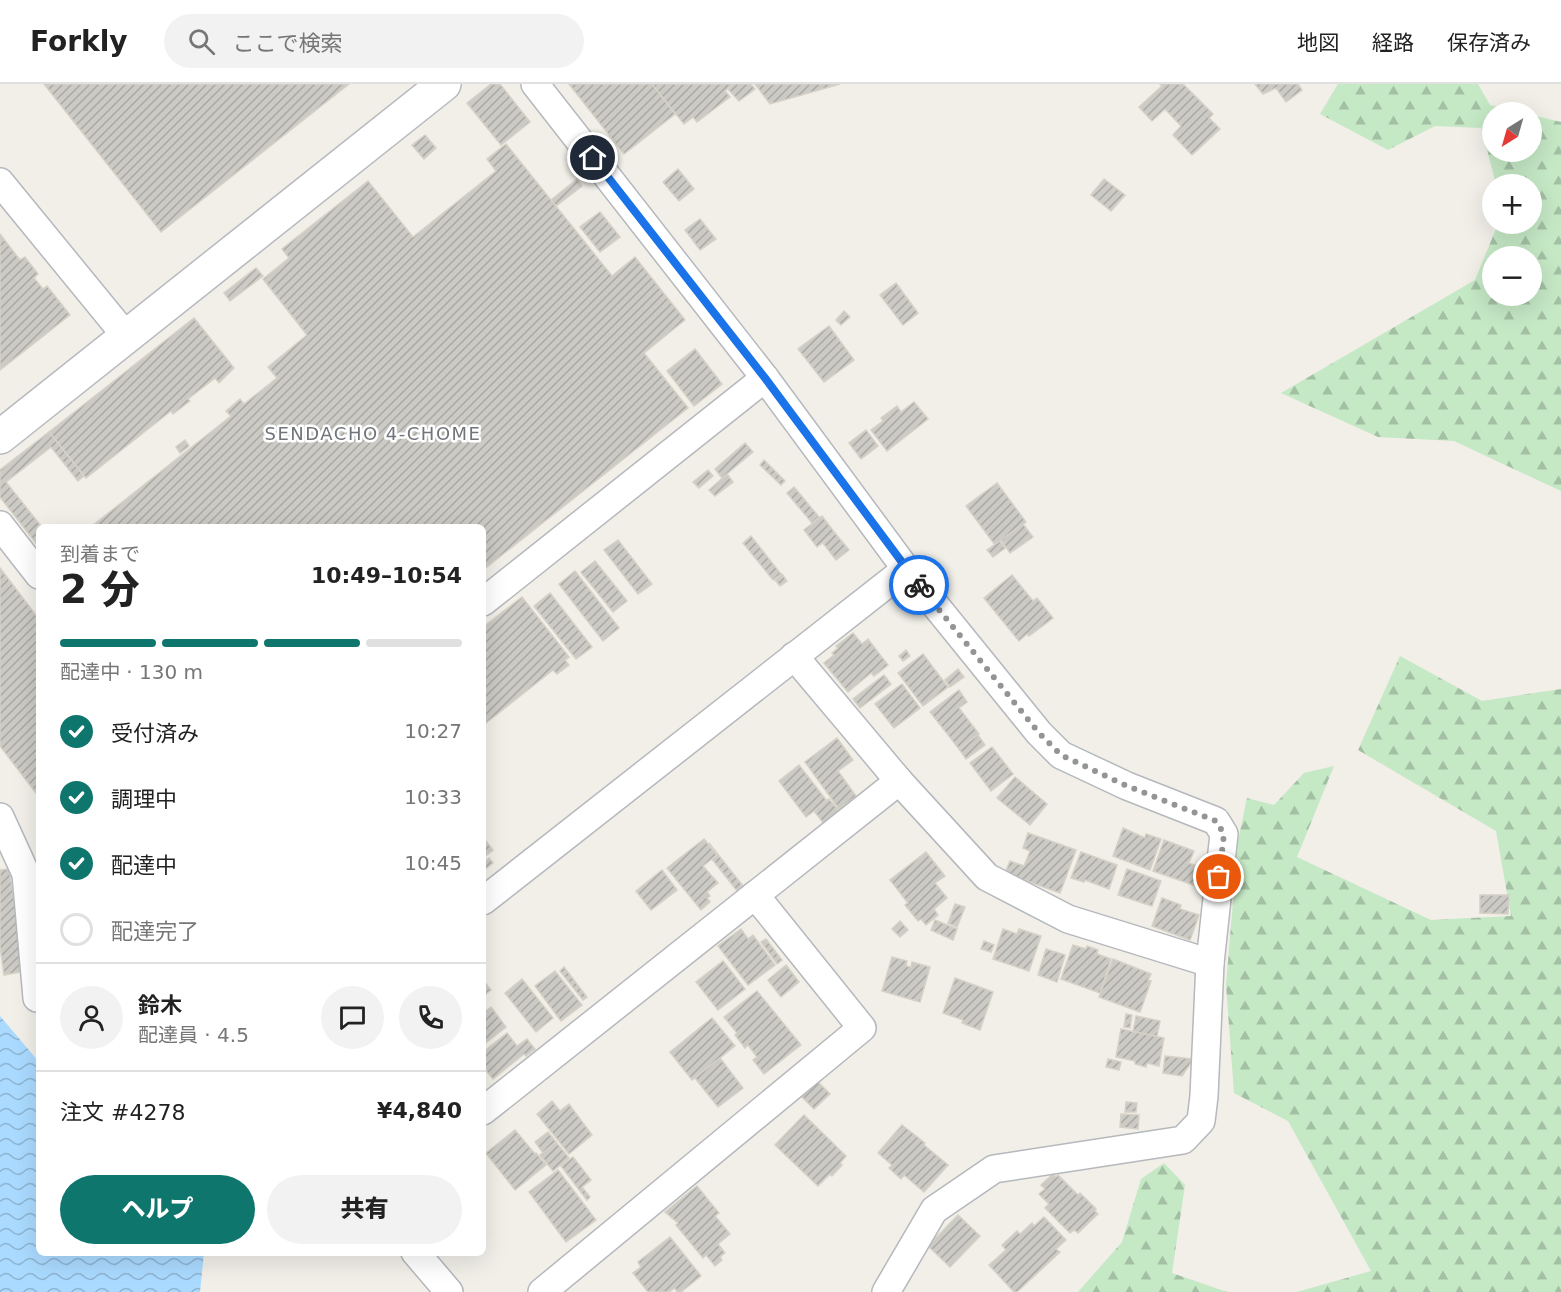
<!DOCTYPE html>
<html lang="ja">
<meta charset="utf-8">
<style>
:root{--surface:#fff;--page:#f2f2f2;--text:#222;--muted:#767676;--line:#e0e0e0;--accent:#0f766e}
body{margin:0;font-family:"DejaVu Sans","Noto Sans JP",sans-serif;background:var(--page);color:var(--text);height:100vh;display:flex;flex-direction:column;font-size:22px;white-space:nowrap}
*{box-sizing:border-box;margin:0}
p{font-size:20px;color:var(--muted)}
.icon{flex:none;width:33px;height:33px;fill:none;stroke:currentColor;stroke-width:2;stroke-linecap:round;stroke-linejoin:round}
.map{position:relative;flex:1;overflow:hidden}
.side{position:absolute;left:36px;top:440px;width:450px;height:732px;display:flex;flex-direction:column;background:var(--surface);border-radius:9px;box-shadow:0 6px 24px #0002}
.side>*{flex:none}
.needle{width:39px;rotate:217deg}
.tools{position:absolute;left:1482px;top:18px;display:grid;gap:12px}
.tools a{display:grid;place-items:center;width:60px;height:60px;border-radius:50%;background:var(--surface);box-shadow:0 6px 24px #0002;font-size:30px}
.pin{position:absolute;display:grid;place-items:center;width:51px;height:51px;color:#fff;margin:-26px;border:3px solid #fff;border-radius:50%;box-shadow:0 2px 6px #0007}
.courier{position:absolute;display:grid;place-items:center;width:60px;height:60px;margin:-30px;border:4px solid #1a73e8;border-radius:50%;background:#fff;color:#222;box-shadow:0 2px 8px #0007}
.overview em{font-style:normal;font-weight:800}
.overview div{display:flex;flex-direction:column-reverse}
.overview{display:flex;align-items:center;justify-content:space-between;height:102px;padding:0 24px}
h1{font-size:39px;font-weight:800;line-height:45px}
.bar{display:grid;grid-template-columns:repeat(4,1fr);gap:9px 6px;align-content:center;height:72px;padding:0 24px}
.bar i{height:8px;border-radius:4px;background:var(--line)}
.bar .active{background:var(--accent)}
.bar p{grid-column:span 4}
.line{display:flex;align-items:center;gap:15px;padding:0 24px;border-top:2px solid var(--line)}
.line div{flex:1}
.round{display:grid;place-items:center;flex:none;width:63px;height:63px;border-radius:32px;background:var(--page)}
ol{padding:0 24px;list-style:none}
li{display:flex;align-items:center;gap:18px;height:66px}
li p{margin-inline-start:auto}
li .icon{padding:6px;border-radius:50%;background:var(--accent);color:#fff;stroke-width:4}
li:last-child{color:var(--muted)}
li i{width:33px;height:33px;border:3px solid var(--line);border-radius:50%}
.primary-button{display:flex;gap:12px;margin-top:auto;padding:12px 24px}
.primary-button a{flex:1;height:69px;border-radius:36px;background:var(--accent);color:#fff;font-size:24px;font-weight:800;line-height:69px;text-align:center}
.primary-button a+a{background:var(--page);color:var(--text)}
header{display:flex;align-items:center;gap:36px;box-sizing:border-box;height:84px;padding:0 30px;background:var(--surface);border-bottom:2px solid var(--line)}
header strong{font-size:28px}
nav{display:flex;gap:33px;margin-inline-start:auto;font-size:21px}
.search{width:420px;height:54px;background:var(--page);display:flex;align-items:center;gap:15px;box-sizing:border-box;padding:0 21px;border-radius:33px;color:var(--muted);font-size:22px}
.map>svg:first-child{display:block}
</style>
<header>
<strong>Forkly</strong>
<div class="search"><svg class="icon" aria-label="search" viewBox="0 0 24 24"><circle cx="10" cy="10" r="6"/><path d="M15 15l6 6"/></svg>ここで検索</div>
<nav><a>地図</a><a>経路</a><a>保存済み</a></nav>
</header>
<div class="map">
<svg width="1561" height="1208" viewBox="0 0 1561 1208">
<defs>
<pattern id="forest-firs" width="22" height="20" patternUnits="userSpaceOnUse" patternTransform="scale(1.5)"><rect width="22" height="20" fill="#c5e8c5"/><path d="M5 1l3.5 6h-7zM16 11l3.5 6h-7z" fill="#a3c0a4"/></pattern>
<pattern id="water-waves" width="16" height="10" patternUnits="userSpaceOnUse" patternTransform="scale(1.5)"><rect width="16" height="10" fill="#aadaff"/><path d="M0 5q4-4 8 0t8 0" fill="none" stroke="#8eb4d2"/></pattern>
<pattern id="building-hatch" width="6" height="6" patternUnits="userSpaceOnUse" patternTransform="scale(1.5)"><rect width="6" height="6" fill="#cccac5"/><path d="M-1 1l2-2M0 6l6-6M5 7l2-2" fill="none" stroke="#a9a8a4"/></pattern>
</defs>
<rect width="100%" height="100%" fill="#f1efe8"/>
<g fill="url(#forest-firs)" fill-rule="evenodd">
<path d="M1338,0H1478L1490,21L1522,28H1492V68H1532V31L1561,38V407L1454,357L1378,353L1281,309L1475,196L1498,140H1532V100H1496L1481,44L1435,42L1388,66L1320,30ZM1492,172H1532V212H1492Z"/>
<polygon points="1400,572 1482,617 1561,605 1561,1208 1297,1208 1371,1187 1288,1037 1234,1009 1226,901 1238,757 1247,714 1274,721 1304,689 1334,682 1297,773 1431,836 1511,832 1496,747 1358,666"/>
<polygon points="1164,1079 1185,1101 1172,1189 1227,1208 1078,1208 1122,1158 1141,1095"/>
</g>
<polygon fill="url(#water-waves)" points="0,932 39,978 39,1168 204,1169 200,1208 0,1208"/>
<g fill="url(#building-hatch)" stroke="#d6d1c6" stroke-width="1.5">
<polygon points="44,0 349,0 161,148"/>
<polygon points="491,0 500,0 530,38 501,61 467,19"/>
<polygon points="569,0 652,0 675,30 624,70"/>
<polygon points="652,0 734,0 725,7 730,13 697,38 693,33 684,40"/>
<polygon points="734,0 751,0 755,5 739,17 728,5"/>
<polygon points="755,0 840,0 770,20"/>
<polygon points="1160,0 1183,0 1213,30 1209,34 1220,45 1192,71 1173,51 1181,42 1165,25 1152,37 1139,23 1162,2"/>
<polygon points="1255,0 1298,0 1302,6 1286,18 1276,4 1263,10"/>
<polygon points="425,51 436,64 424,75 412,61"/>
<polygon points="506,60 612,192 635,173 685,236 644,269 688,324 483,486 483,442 429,442 427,440 424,442 92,442 231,332 226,327 240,315 244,320 277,294 268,283 307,251 263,195 289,174 282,165 368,97 413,153 496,87 487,75"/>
<polygon points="678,85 694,105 679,117 663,98"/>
<polygon points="577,95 582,102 556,122 551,116"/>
<polygon points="1104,95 1125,111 1111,127 1091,111"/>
<polygon points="600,128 620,153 600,168 580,143"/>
<polygon points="700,135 716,155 700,166 685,146"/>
<polygon points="0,150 20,176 25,173 38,190 34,194 43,205 47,202 70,231 0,286"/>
<polygon points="256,184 263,192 230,217 224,209"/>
<polygon points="896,199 918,229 903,241 880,211"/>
<polygon points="844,227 850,233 841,241 836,236"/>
<polygon points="194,234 234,284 219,299 215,294 188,315 190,317 173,330 171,327 86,394 49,348"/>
<polygon points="829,242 854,276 824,298 798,265"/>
<polygon points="695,265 722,300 694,322 667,287"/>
<polygon points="914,318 928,335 887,367 871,346 883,337 881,334 897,322 901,328"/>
<polygon points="866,346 878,362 861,375 849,359"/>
<polygon points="49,348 84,392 78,397 51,363 6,398 41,442 39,442 39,463 0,413 0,386"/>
<polygon points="185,356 189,362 180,369 176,363"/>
<polygon points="745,359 753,368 722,394 715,385"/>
<polygon points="764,376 785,397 781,401 760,381"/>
<polygon points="708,386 713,392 699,404 693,398"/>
<polygon points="727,390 733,398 715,412 709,406"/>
<polygon points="997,399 1026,438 995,461 966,422"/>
<polygon points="794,403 819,433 812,439 787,409"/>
<polygon points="822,432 835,449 817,463 804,446"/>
<polygon points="1023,440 1033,453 1010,469 1001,456"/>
<polygon points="835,449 849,466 836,476 823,459"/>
<polygon points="751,452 781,490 773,496 743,459"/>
<polygon points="618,456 652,500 638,510 604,466"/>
<polygon points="1000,457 1005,464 993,473 987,466"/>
<polygon points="595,477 627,517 613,528 581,488"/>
<polygon points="0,484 39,535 39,713 0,662"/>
<polygon points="575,487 619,544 603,557 559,500"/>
<polygon points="782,490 787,497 780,502 775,496"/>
<polygon points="1012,491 1033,517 1037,514 1053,534 1029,552 1027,550 1019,557 984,514"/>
<polygon points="550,509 592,563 576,575 534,522"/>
<polygon points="522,513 569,573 565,576 569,581 557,590 553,586 486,639 483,635 483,543"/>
<polygon points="853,549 862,560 868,555 888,581 874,592 871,589 848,608 824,579 834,571 832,569 838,564 836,562"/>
<polygon points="906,566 910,572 903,577 899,572"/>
<polygon points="923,570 948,603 923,622 898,589"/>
<polygon points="958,585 964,593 950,603 945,596"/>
<polygon points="884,591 891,600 860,624 853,615"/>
<polygon points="902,600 920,624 894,644 875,620"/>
<polygon points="959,606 967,618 959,624 979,650 959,665 930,628"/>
<polygon points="978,651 985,661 966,675 959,665"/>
<polygon points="837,654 853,676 838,687 856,712 839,725 805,678"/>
<polygon points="992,663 1013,690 991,707 970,679"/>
<polygon points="799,681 827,717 806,733 779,697"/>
<polygon points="1015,693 1047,720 1030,741 997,714"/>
<polygon points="829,715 840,728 824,740 814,727"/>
<polygon points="1123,744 1145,754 1146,750 1161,755 1150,786 1113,772"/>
<polygon points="1028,749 1076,766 1060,809 1005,789 1010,777 1024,782 1030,767 1023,764"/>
<polygon points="483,753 493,766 483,774"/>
<polygon points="704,755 717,771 703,782 718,799 707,808 710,812 707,814 710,818 701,826 667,784"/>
<polygon points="1164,756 1194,767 1189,779 1202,784 1196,802 1153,787"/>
<polygon points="709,759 743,802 737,807 712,775 717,771"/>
<polygon points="926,768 945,792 935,799 947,814 934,825 938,831 926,841 921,835 918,837 905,821 908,819 890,796"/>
<polygon points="1081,768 1117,781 1109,805 1085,796 1084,798 1071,794"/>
<polygon points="489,774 493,779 483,787 483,779"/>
<polygon points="9,785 26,887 4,891 0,862 0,786"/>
<polygon points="1127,785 1161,797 1152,822 1118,811"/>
<polygon points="662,786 677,806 651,826 636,807"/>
<polygon points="1480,811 1509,811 1508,830 1480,829"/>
<polygon points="1162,814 1181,821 1180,825 1199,831 1190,856 1152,842"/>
<polygon points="955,820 965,823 957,843 948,839"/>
<polygon points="935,836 957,845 953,856 931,846"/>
<polygon points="900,837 908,846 900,853 892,845"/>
<polygon points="741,845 748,855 753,851 775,881 748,901 718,862"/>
<polygon points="1003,845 1017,850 1019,845 1041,852 1029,887 993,875"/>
<polygon points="766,855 782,876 777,880 761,858"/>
<polygon points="984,857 994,861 991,868 981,865"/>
<polygon points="1073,861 1086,865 1087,862 1098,866 1097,870 1111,875 1100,909 1061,895"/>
<polygon points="1046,865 1065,871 1057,898 1038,891"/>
<polygon points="892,873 907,877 906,882 911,883 912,878 930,883 920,918 882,907"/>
<polygon points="1113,875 1151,890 1148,896 1151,897 1140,928 1099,913"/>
<polygon points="723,877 745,905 718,926 696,898"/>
<polygon points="786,881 799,898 781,913 768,896"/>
<polygon points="564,883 587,913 583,916 560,887"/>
<polygon points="555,887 582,921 561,937 535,902"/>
<polygon points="955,894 993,908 980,946 962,939 963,936 943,929"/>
<polygon points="522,895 553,934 536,948 505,909"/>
<polygon points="483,896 491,906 483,912"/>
<polygon points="757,907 801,961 764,990 753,976 757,973 748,961 745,964 735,951 737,949 724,933"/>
<polygon points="491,923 506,943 483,961 483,929"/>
<polygon points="1126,930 1132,931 1130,944 1124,943"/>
<polygon points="1136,932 1160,937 1157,952 1133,948"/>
<polygon points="712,934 735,962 692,996 670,968"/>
<polygon points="1121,945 1164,954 1159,982 1147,979 1146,983 1135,980 1135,977 1116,973"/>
<polygon points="507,949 517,962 527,955 535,965 526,972 524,970 493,995 483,983 483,968"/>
<polygon points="1165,972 1192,975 1191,979 1182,992 1163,989"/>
<polygon points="720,974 743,1004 718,1023 695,994"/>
<polygon points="1108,975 1121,978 1119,986 1106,983"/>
<polygon points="815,995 830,1010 814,1025 799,1010"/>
<polygon points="552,1017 560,1027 569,1020 592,1051 569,1070 537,1030"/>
<polygon points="1126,1018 1137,1019 1136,1028 1125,1028"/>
<polygon points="1121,1030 1139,1031 1138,1045 1120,1043"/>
<polygon points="804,1031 846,1072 840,1079 842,1081 832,1092 830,1090 818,1102 775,1061"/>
<polygon points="902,1041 925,1059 924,1061 948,1081 924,1108 904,1091 901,1095 889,1084 892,1081 878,1069"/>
<polygon points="515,1046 535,1070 536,1069 546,1081 515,1106 486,1069"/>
<polygon points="548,1048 556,1058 543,1069 535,1058"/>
<polygon points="556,1058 569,1074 553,1087 540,1071"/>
<polygon points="573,1073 591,1096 582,1103 590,1113 587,1116 561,1082"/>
<polygon points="558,1086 596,1136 566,1158 529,1108"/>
<polygon points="1053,1090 1056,1093 1058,1091 1078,1111 1080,1109 1096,1125 1095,1127 1098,1130 1078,1149 1074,1146 1070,1149 1045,1124 1049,1120 1039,1110 1045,1105 1041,1101"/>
<polygon points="697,1102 719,1129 715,1132 730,1150 718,1160 725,1169 720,1173 722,1176 715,1182 706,1171 703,1174 676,1141 678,1139 665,1128"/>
<polygon points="958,1131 980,1152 950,1183 928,1162"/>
<polygon points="1044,1133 1066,1156 1056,1165 1060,1168 1017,1208 1014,1208 989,1181 1006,1166 1002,1161 1017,1147 1020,1150 1032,1139 1034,1142"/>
<polygon points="670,1153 701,1192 681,1208 677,1208 675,1204 669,1208 648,1208 633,1189 641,1183 638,1178"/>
</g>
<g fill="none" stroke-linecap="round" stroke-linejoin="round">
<defs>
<g id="street">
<polyline points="535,0 765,294 906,485 1039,649 1061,671 1127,702 1216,737 1224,750 1210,879 1204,1012 1201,1037 1183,1056 994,1085 934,1126 886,1208"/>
<polyline points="0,98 126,252"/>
<polyline points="0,441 39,491"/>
<polyline points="483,518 765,294"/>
<polyline points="794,572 899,697 987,793 1068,835 1210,879"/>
<polyline points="0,733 26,790 37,914"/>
<polyline points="483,817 906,485"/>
<polyline points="483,1027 899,697"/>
<polyline points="415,1168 449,1208"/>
<polyline points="542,1208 862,944 755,811"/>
</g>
<polyline id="secondary" points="0,353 444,0"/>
</defs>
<use href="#street" stroke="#b5b8bc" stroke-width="30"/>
<use href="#secondary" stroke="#b6babf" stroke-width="36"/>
<use href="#street" stroke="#fff" stroke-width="27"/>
<use href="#secondary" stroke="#fff" stroke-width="33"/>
</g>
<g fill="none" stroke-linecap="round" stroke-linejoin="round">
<polyline stroke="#929495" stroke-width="6" stroke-dasharray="0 10.8" points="919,501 1039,649 1061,671 1127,702 1216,737 1224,750 1219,793"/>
<polyline stroke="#1a73e8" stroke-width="8" points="593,74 765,294 919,501"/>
</g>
<g text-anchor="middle" stroke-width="5" stroke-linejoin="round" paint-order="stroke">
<g font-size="18" letter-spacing="1.5" fill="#70757a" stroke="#fff">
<text x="373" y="356">SENDACHO 4-CHOME</text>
</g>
</g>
</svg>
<div class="tools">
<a><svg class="needle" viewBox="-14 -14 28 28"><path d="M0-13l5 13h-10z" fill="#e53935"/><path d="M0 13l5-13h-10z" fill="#767676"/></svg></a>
<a>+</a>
<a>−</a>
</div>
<div class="pin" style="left:1219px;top:793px;background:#ea580c"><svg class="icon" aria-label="bag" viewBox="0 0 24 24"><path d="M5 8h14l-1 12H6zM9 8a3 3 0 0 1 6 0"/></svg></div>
<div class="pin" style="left:593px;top:74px;background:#1f2937"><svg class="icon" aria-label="home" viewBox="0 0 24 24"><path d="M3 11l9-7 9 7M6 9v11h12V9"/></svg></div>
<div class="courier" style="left:919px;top:501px"><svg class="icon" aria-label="bike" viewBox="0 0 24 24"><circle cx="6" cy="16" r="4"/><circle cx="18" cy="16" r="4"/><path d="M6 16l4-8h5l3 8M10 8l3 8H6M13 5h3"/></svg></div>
<section class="side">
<div class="overview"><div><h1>2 分</h1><p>到着まで</p></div><em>10:49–10:54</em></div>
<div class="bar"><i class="active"></i><i class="active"></i><i class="active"></i><i></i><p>配達中 · 130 m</p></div>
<ol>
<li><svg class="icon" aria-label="check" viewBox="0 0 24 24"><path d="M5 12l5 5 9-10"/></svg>受付済み<p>10:27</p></li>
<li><svg class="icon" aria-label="check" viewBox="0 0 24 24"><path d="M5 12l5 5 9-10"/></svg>調理中<p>10:33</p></li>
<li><svg class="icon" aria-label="check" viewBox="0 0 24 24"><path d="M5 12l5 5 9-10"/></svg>配達中<p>10:45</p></li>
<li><i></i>配達完了</li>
</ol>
<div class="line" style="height:108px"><a class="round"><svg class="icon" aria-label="person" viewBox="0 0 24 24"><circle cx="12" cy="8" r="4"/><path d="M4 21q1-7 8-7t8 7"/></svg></a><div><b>鈴木</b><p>配達員 · 4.5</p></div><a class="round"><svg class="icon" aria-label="chat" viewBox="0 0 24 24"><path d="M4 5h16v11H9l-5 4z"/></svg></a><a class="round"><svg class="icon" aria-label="phone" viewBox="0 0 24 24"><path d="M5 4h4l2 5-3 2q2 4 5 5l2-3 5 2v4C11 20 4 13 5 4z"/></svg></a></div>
<div class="line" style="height:78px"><div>注文 #4278</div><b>¥4,840</b></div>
<div class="primary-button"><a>ヘルプ</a><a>共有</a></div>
</section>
</div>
